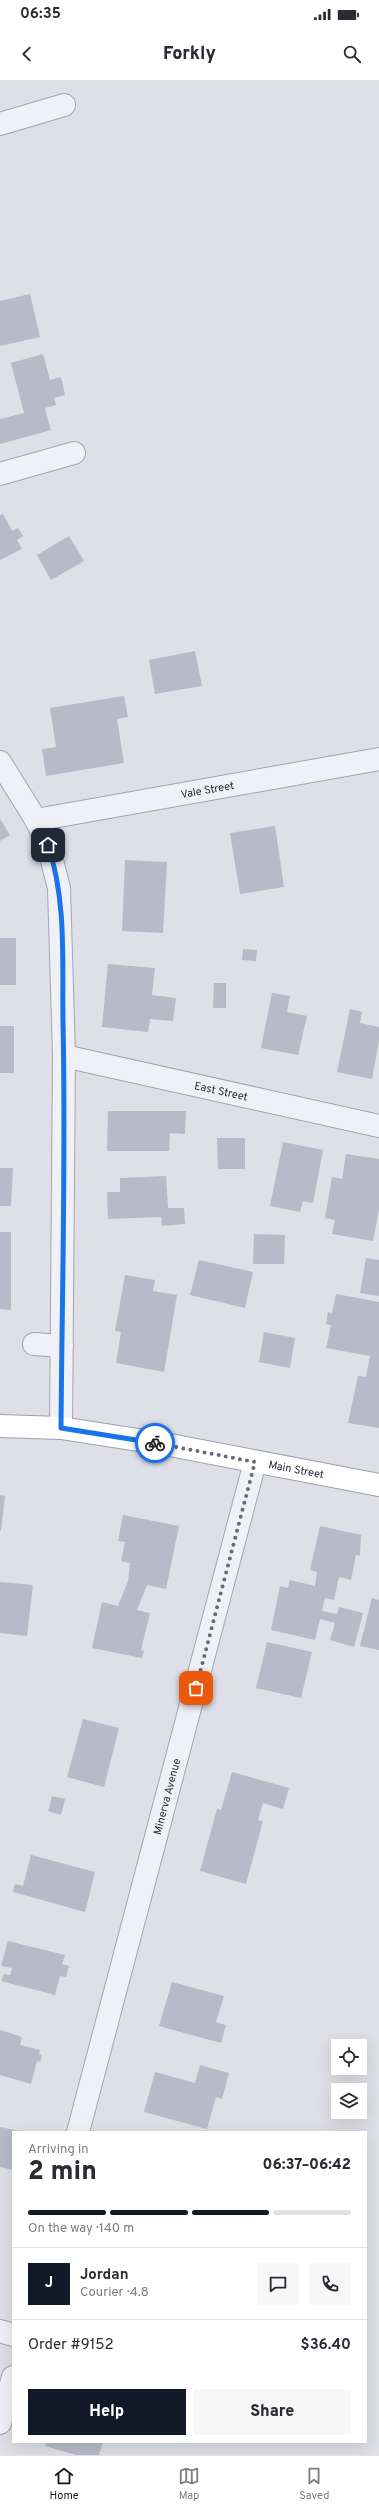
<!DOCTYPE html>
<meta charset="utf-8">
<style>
:root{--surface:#fff;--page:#f7f7f7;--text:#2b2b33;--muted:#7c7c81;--line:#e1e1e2;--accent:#111827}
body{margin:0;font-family:Overpass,sans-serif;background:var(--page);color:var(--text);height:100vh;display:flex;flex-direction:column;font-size:15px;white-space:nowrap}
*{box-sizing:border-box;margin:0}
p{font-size:13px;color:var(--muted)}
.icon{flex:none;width:22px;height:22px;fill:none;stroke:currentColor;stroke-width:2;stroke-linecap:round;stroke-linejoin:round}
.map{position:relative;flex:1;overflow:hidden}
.side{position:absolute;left:12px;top:2051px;width:355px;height:312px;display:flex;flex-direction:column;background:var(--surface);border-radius:0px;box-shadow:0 4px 16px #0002}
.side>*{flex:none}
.tools{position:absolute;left:331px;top:1959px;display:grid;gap:8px}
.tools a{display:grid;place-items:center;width:36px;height:36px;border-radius:0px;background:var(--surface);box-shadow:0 4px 16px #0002;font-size:20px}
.pin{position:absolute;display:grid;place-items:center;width:34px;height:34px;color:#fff;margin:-17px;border-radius:8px;box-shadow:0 2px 6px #0006}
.courier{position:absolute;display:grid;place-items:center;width:40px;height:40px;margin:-20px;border:3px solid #1a73e8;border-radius:50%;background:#fff;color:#222;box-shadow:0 1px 5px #0007}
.summary em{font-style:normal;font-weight:800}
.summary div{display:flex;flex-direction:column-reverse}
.summary{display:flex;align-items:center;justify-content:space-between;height:68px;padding:0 16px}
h1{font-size:26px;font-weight:800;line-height:30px}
.bar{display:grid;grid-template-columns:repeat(4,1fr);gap:6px 4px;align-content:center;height:48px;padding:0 16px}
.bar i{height:5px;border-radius:3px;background:var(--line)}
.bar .on{background:var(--accent)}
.bar p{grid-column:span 4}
.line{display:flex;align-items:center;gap:10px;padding:0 16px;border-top:1px solid var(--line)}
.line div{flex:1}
.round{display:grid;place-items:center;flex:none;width:42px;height:42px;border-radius:0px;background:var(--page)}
.button{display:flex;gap:8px;margin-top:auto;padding:8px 16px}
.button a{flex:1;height:46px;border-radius:0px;background:var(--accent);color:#fff;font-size:16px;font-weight:800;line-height:46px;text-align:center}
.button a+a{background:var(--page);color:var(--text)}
.status{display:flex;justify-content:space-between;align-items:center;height:28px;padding:0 20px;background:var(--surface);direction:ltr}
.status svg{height:11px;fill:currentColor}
header{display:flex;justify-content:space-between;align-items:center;height:52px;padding:0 16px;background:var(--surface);font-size:18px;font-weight:800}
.dock{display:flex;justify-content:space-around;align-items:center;height:56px;border-top:1px solid var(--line);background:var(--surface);font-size:11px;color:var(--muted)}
.dock a{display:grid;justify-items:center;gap:2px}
.dock .on{color:var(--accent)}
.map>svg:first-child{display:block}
</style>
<div class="status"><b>06:35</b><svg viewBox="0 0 49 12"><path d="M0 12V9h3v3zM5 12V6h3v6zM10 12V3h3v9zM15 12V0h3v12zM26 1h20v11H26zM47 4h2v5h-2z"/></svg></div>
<header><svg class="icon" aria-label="back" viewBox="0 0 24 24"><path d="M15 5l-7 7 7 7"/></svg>Forkly<svg class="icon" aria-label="search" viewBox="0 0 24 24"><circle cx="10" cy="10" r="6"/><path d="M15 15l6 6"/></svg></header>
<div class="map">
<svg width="379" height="2375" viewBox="0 0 379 2375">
<rect width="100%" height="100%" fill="#dedfe7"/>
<g fill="#b8bac7">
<polygon points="30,214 40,257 0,266 0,221"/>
<polygon points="43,274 50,300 61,297 65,315 54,318 56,325 45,328 51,350 0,364 0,339 24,333 11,283"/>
<polygon points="3,434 12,451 18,448 23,456 17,460 22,469 0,480 0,435"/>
<polygon points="69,456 84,481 51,500 37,475"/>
<polygon points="195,571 202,606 155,614 149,580"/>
<polygon points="124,616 128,637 117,639 124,683 46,696 42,669 56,667 50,628"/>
<polygon points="0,739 10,755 0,761"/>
<polygon points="275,746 284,807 240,814 230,753"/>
<polygon points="125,780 167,782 163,853 122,851"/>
<rect x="0" y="858" width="16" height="47"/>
<polygon points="243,869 257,870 256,881 242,880"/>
<polygon points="108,884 155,888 152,915 176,918 173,941 150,939 148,952 102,947"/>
<polygon points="214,903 226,903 226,928 213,928"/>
<polygon points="272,913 290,916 287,932 307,936 298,975 261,968"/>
<polygon points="350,929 362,932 360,943 379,947 379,960 372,999 337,992"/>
<rect x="0" y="946" width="14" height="47"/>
<polygon points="108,1031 186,1031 185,1054 170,1053 169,1071 107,1071"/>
<polygon points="217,1058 245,1058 245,1089 218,1089"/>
<polygon points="283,1062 323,1070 313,1123 303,1121 300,1132 270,1126"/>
<polygon points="346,1074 379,1079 379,1129 373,1161 332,1154 335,1140 325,1138 332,1097 342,1099"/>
<polygon points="0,1088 13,1088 11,1126 0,1126"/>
<polygon points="166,1096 168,1128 184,1128 185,1144 162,1146 161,1137 108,1139 107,1112 120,1112 120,1098"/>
<polygon points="0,1152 11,1152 11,1230 0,1229"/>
<polygon points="254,1154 285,1155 284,1184 253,1184"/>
<polygon points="366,1178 379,1180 379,1216 360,1213"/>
<polygon points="199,1180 253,1192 245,1228 190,1215"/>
<polygon points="125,1195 155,1200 153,1211 177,1215 164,1292 116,1283 121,1252 115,1251"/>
<polygon points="336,1214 379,1222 379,1348 348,1343 358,1296 366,1297 370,1276 326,1268 331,1245 326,1244 328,1232 332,1233"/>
<polygon points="264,1252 295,1258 290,1288 259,1282"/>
<polygon points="0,1415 5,1416 1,1451 0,1451"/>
<polygon points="123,1435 179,1446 166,1509 147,1505 137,1530 150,1533 141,1570 144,1571 142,1578 92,1568 102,1522 118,1526 128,1501 130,1483 121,1481 125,1462 118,1461"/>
<polygon points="320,1446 361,1455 360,1476 356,1475 351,1500 339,1497 334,1520 325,1518 322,1531 337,1534 339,1527 363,1533 354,1567 330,1560 335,1543 320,1539 315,1560 271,1550 280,1506 288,1508 290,1500 315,1506 317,1492 310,1490"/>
<polygon points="0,1502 33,1505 27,1556 0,1553"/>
<polygon points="372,1518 379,1520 379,1570 360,1566"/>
<polygon points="267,1562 312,1572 301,1618 256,1608"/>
<polygon points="83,1639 119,1648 104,1707 67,1697"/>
<polygon points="232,1692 289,1708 283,1729 263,1723 258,1740 263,1741 246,1804 200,1791 217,1729 221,1730"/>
<polygon points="52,1716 65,1719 61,1735 48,1731"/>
<polygon points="31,1775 95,1792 85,1832 13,1812 15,1804 23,1806"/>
<polygon points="8,1861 65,1875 62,1884 69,1886 66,1897 60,1896 55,1915 1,1901 4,1894 10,1895 12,1888 1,1886"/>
<polygon points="172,1902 224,1916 216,1942 226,1945 221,1963 159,1946"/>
<polygon points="0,1950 22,1957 20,1965 40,1970 39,1974 42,1975 40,1982 37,1981 31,2004 0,1995"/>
<polygon points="200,1985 229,1993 222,2019 216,2017 207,2049 144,2032 155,1992 195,2003"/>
<polygon points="0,2047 20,2051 13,2052 13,2090 0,2087"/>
<polygon points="46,2362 103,2362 99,2375 76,2375 45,2366"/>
</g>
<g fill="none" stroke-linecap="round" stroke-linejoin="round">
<defs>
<g id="minor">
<polyline points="0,44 64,25"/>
<polyline points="0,394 74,373"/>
<polyline points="0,682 36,740 48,765 59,808 64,976 61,1348"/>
<path id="s1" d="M36,740L379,679"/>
<path id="s2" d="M64,976L379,1046"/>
<polyline points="34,1264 62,1266"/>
<path id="s3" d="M78,2052L255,1382"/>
<polyline points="0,2251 13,2255"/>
<polyline points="0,2343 13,2297"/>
</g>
<g id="major">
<path id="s4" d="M0,1346L61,1348L170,1365L379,1405"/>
</g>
</defs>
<use href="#minor" stroke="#a3a5b1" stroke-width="24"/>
<use href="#major" stroke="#9da1b3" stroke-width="24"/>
<use href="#minor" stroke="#f0f1f6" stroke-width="22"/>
<use href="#major" stroke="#fff" stroke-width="22"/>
</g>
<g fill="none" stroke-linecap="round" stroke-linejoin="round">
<polyline stroke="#676a79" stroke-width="4" stroke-dasharray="0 7.2" points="155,1363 255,1382 196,1608"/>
<path stroke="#1a73e8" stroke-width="5" d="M48,765C67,822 62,883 63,942C66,1077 62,1213 61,1348L155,1363"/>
</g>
<g text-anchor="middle" stroke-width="4" stroke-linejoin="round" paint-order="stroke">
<g font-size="11" fill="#272b3e" stroke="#edeff5">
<text dy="4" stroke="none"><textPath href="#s1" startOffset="174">Vale Street</textPath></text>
<text dy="4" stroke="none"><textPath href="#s2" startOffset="161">East Street</textPath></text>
<text dy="4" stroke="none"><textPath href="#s4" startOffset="300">Main Street</textPath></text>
<text dy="4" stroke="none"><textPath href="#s3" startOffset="347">Minerva Avenue</textPath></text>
</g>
</g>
</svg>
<div class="tools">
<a><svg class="icon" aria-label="locate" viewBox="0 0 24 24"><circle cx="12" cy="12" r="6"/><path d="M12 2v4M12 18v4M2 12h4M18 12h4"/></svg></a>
<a><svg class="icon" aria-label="layers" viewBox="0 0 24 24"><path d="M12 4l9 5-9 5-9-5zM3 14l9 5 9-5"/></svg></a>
</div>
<div class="pin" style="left:196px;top:1608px;background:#ea580c"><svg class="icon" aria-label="bag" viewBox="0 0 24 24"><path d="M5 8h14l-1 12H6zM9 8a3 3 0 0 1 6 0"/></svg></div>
<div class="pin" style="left:48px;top:765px;background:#1f2937"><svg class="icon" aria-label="home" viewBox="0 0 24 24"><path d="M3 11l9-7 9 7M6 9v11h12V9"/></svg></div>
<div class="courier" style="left:155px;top:1363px"><svg class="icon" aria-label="bike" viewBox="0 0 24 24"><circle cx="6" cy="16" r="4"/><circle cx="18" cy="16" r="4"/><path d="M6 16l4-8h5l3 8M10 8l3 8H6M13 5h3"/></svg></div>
<section class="side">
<div class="summary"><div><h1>2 min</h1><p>Arriving in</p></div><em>06:37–06:42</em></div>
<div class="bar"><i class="on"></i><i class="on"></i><i class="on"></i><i></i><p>On the way · 140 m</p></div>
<div class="line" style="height:72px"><b class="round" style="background:var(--accent);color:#fff">J</b><div><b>Jordan</b><p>Courier · 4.8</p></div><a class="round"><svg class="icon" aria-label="chat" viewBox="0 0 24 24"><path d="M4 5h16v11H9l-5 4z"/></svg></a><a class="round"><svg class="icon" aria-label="phone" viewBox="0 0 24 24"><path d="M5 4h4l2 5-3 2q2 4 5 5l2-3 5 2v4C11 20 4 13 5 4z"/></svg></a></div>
<div class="line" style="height:52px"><div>Order #9152</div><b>$36.40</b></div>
<div class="button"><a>Help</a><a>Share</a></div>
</section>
</div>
<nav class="dock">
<a class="on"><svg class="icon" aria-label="home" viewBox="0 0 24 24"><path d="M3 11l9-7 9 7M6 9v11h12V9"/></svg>Home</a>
<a><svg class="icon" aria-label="map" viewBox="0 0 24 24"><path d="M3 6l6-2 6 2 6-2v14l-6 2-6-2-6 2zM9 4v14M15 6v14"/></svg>Map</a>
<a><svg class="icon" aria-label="saved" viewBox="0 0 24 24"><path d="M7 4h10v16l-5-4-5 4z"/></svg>Saved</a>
</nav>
